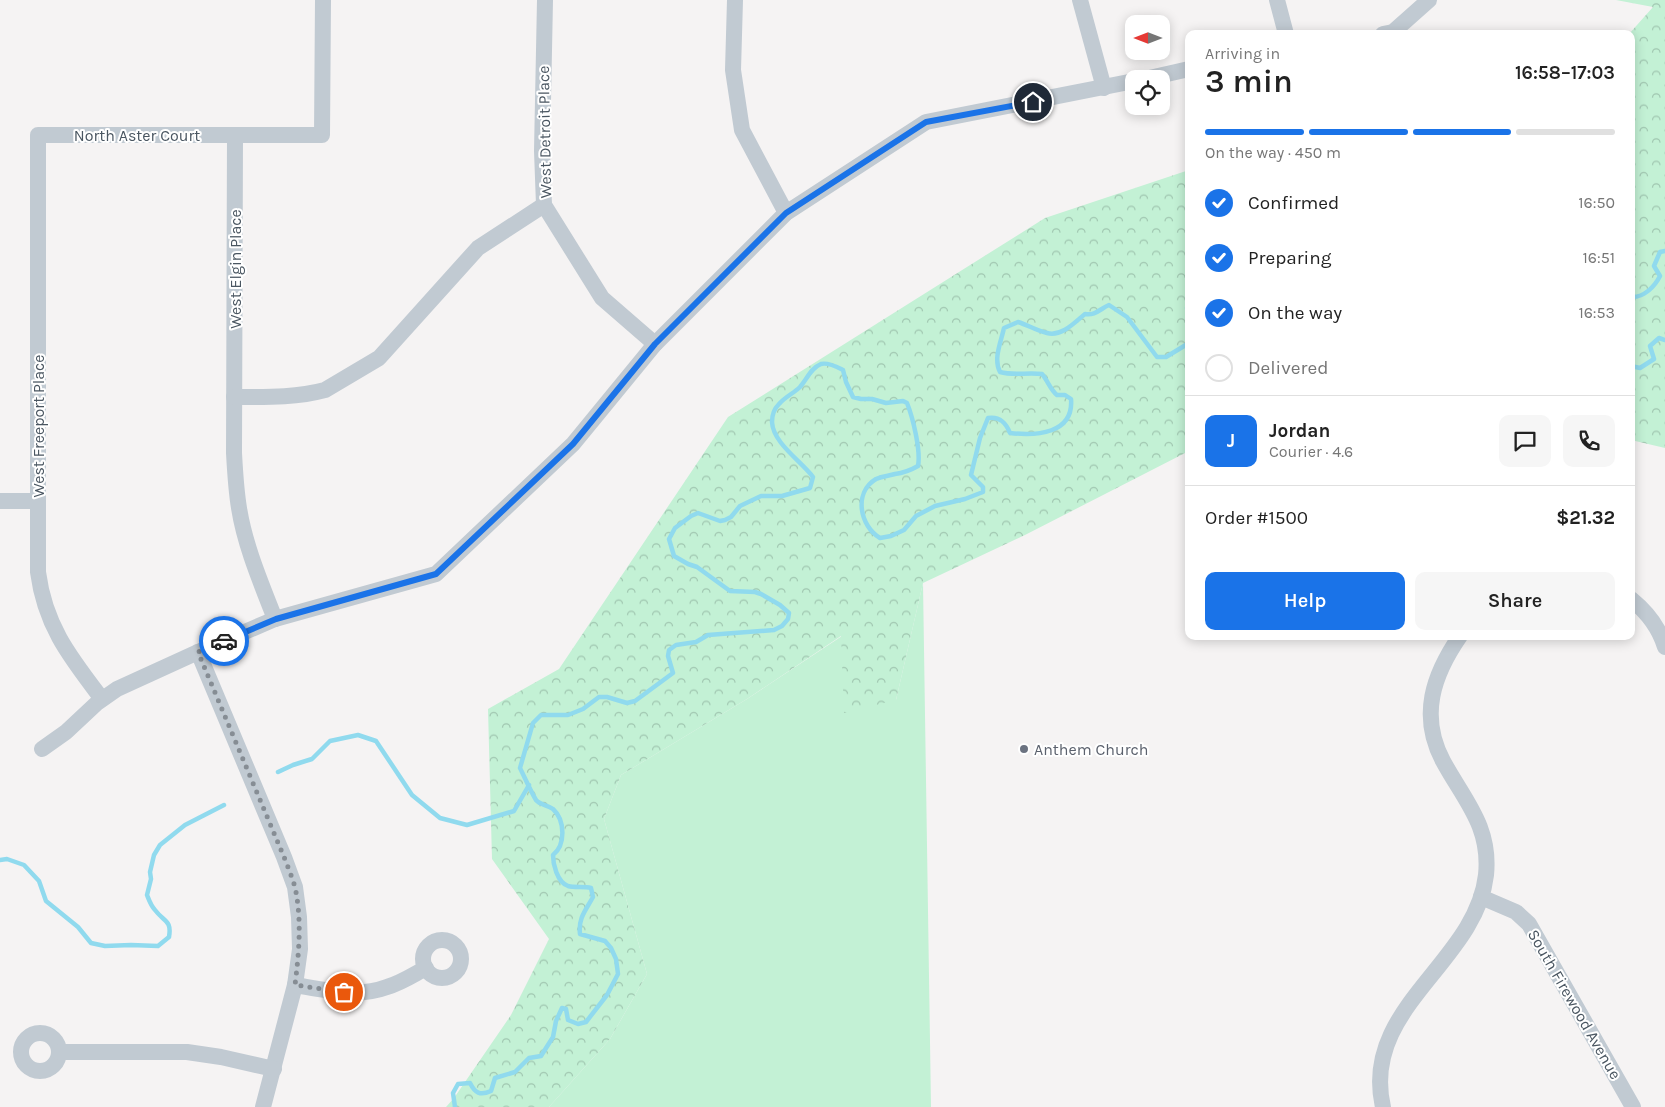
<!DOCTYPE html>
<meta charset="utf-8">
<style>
:root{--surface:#fff;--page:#f6f6f6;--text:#222;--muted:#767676;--line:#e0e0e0;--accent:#1a73e8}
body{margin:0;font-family:Karla,sans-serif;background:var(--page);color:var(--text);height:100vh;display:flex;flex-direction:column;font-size:19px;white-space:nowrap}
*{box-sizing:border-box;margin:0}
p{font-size:16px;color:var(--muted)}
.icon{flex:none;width:28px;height:28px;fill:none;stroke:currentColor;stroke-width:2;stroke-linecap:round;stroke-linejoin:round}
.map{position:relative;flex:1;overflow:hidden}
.panel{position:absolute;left:1185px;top:30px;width:450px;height:610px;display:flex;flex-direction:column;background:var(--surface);border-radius:10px;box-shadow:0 2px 12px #0003}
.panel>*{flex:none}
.needle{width:32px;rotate:270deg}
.tools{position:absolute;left:1125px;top:15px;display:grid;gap:10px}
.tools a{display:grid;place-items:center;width:45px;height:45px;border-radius:10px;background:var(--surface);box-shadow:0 2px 12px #0003;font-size:25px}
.pin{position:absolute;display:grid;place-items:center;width:42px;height:42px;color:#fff;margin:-21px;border:2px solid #fff;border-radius:50%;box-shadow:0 1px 5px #0007}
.courier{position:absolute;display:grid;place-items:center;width:50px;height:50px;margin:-25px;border:4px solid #1a73e8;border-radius:50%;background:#fff;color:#222;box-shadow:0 1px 6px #0007}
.overview em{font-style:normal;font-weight:600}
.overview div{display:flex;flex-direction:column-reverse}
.overview{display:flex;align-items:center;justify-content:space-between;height:85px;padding:0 20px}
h1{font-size:32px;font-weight:600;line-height:38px}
.bar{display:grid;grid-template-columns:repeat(4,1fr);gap:8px 5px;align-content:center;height:60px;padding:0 20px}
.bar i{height:6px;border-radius:4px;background:var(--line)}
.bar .active{background:var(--accent)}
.bar p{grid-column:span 4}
.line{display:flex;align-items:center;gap:12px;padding:0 20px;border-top:1px solid var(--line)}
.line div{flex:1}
.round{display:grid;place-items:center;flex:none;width:52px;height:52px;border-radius:10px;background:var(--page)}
ol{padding:0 20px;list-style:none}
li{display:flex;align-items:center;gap:15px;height:55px}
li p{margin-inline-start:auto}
li .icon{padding:5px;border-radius:50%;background:var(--accent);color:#fff;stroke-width:4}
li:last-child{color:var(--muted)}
li i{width:28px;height:28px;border:2px solid var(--line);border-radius:50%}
.button{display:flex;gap:10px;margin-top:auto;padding:10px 20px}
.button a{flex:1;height:58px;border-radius:10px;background:var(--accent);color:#fff;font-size:20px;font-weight:600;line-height:58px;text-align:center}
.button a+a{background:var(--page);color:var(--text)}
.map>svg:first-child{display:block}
</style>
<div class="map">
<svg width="1665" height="1107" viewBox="0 0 1665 1107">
<defs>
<pattern id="forest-crowns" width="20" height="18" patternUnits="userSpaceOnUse" patternTransform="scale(1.25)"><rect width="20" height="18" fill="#c3f1d5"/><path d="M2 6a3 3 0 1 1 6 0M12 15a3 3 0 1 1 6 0" fill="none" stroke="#a0c6b0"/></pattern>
</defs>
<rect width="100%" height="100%" fill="#f5f3f3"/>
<polygon fill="#c3f1d5" points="923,583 931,1107 549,1107 610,1039 647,974 604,819 621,775 747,699 842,636 896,700"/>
<g fill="url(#forest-crowns)">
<polygon points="1616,0 1665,0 1665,448 1631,440 1631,34 1629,34 1653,7"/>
<polygon points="1189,170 1189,451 1025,535 923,583 896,700 844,713 841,636 747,699 621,775 604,819 647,974 610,1039 549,1107 446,1107 454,1098 511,1015 549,939 492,859 488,709 559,669 728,417 1045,218"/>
</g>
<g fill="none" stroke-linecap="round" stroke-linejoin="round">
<g stroke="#90daee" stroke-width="4.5">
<path d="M1631,297C1644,298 1655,286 1660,276L1654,266L1660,252L1665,251"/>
<polyline points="1189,307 1187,308 1189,320"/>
<polyline points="1631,366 1640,368 1654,359 1650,346 1659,338 1665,340"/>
<polyline points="278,772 293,765 312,759 330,741 358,735 376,741 412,795 440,818 467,825 514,811 529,785"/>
<path d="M0,860L7,859L24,865L39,881L46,901L78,927L91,943L105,946L131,945L158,946L169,937C172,920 164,922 155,910C151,906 149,900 147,895L151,879L150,872L154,855L160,845L185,825L224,805"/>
<path d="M455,1107L453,1093L458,1084L470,1083C475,1093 480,1096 491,1091L495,1078L515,1072L529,1058L541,1056L553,1037L556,1021L562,1008L566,1009L568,1020L578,1024L586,1022L607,995L618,974L616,959L611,948L605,941L580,934C578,918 586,910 593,897L591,888C584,886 575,888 568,886C557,882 553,864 553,855C566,845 565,820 553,809C548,805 540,805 536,800C530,790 525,778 520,768L533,723L541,715H568L583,709L599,697H607L627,703L635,701L673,673L668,656L669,650L676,645L696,642L708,635L774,630L782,626L788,619L789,613L780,605L761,594L755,592L730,591L697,567L688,564L674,556L669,539L675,528L691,516L698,513L720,521L725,520L731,517L740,506L761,496H782L810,488L813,477C801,461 773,443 772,422C772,415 774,409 779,404C785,397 794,393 800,387C807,379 811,368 821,364C828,362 837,367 843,370L846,382L853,397L861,399H872L886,403L903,401L907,403C913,418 921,451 918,466C911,470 903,473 895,474C888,476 883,476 876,479C853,493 860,526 880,538L891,536L904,530L916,516L935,506L965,499L983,492V487L971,475L980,438L988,418C1000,416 1006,423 1010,433C1036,436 1074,434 1071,399L1065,395H1057C1050,389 1048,381 1042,374C1027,372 1014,376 1000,372C993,359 1001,342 1004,328L1018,322C1028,325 1037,331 1047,333C1062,337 1075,322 1085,314C1095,316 1100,309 1109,305L1127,317L1157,357H1166L1189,343"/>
</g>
<g stroke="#c1cad2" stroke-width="16">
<polyline points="545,0 542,151 544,205 602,298 655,344"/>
<polyline points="735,0 733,70 742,130 786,213"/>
<polyline points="1080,0 1104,88"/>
<polyline points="1277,0 1286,34"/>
<polyline points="1383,34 1393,32 1429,0"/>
<polyline points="1145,79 1189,69"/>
<path d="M235,135L234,453C235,471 236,490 239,508C245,546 261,583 275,619"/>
<path d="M234,397C265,397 295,398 325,390L379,358L478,248L544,205"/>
<polyline points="0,501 38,501"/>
<path d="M1631,599C1647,612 1659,627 1665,647"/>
<polyline points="198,652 284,857 295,887 299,917 300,949 295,985 263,1107"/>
<path d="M102,699C70,657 45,626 38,572V135H322L323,0"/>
<polyline points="42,749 66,732 97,703 117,689 198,652 275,619 436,574 573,444 655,344 786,213 926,122 1134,81"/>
<polyline points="1481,897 1516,912 1529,924 1633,1107"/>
<circle cx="442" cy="959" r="19"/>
<path d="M295,985C325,990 358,998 387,987C401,983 413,975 426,968"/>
<circle cx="40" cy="1052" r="19"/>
<polyline points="59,1052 187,1052 221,1057 274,1069"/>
<path d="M1383,1107C1360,1008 1476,963 1486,875C1491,826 1464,800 1443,761C1419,716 1433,675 1460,636"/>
</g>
</g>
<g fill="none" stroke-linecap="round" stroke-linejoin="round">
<path stroke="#868d94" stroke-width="5" stroke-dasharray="0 9" d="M224,641L198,652L284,857C288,867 292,877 295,887C302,920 299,952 295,985L344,992"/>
<polyline stroke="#1a73e8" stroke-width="6" points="224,641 276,619 436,574 573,444 655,344 786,213 926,122 1033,102"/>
</g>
<circle fill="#6b7280" stroke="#fff" stroke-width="2" cx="1024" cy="749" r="5"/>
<g text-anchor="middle" stroke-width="4" stroke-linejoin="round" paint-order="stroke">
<g font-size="16" fill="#4a5661" stroke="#fff">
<text transform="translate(544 132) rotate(-91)" y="6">West Detroit Place</text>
<text x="137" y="141">North Aster Court</text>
<text transform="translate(235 269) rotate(-90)" y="6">West Elgin Place</text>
<text transform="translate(38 426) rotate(-90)" y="6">West Freeport Place</text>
<text transform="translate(1575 1004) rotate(60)" y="6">South Firewood Avenue</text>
</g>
<g font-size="16" fill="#5b616d" stroke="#fff" text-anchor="start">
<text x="1034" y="755">Anthem Church</text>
</g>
</g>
</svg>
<div class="tools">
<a><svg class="needle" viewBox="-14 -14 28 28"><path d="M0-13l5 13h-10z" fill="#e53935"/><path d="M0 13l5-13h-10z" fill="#767676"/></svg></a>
<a><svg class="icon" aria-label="locate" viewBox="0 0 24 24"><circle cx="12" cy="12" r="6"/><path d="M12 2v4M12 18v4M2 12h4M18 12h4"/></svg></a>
</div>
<div class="pin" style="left:344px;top:992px;background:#ea580c"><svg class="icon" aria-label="bag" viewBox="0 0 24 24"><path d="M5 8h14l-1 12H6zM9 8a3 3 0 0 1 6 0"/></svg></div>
<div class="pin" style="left:1033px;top:102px;background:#1f2937"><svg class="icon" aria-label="home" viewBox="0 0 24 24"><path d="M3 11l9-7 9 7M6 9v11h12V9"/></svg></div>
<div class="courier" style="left:224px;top:641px"><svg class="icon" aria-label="car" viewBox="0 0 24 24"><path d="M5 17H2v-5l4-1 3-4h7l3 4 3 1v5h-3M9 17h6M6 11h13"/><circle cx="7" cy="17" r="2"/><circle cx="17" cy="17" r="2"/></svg></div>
<section class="panel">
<div class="overview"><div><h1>3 min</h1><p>Arriving in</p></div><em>16:58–17:03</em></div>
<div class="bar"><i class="active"></i><i class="active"></i><i class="active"></i><i></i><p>On the way · 450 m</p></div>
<ol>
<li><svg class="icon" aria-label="check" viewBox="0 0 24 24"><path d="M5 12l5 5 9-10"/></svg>Confirmed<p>16:50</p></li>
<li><svg class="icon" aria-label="check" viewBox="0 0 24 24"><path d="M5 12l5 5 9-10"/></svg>Preparing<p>16:51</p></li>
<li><svg class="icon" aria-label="check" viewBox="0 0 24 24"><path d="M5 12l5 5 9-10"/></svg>On the way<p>16:53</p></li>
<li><i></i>Delivered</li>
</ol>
<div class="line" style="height:90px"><b class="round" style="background:var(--accent);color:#fff">J</b><div><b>Jordan</b><p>Courier · 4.6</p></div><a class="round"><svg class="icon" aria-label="chat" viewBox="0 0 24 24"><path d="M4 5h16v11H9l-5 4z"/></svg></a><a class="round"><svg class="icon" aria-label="phone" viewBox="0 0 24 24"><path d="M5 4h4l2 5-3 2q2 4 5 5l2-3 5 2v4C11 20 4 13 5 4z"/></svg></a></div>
<div class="line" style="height:65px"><div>Order #1500</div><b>$21.32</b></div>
<div class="button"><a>Help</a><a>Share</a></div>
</section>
</div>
